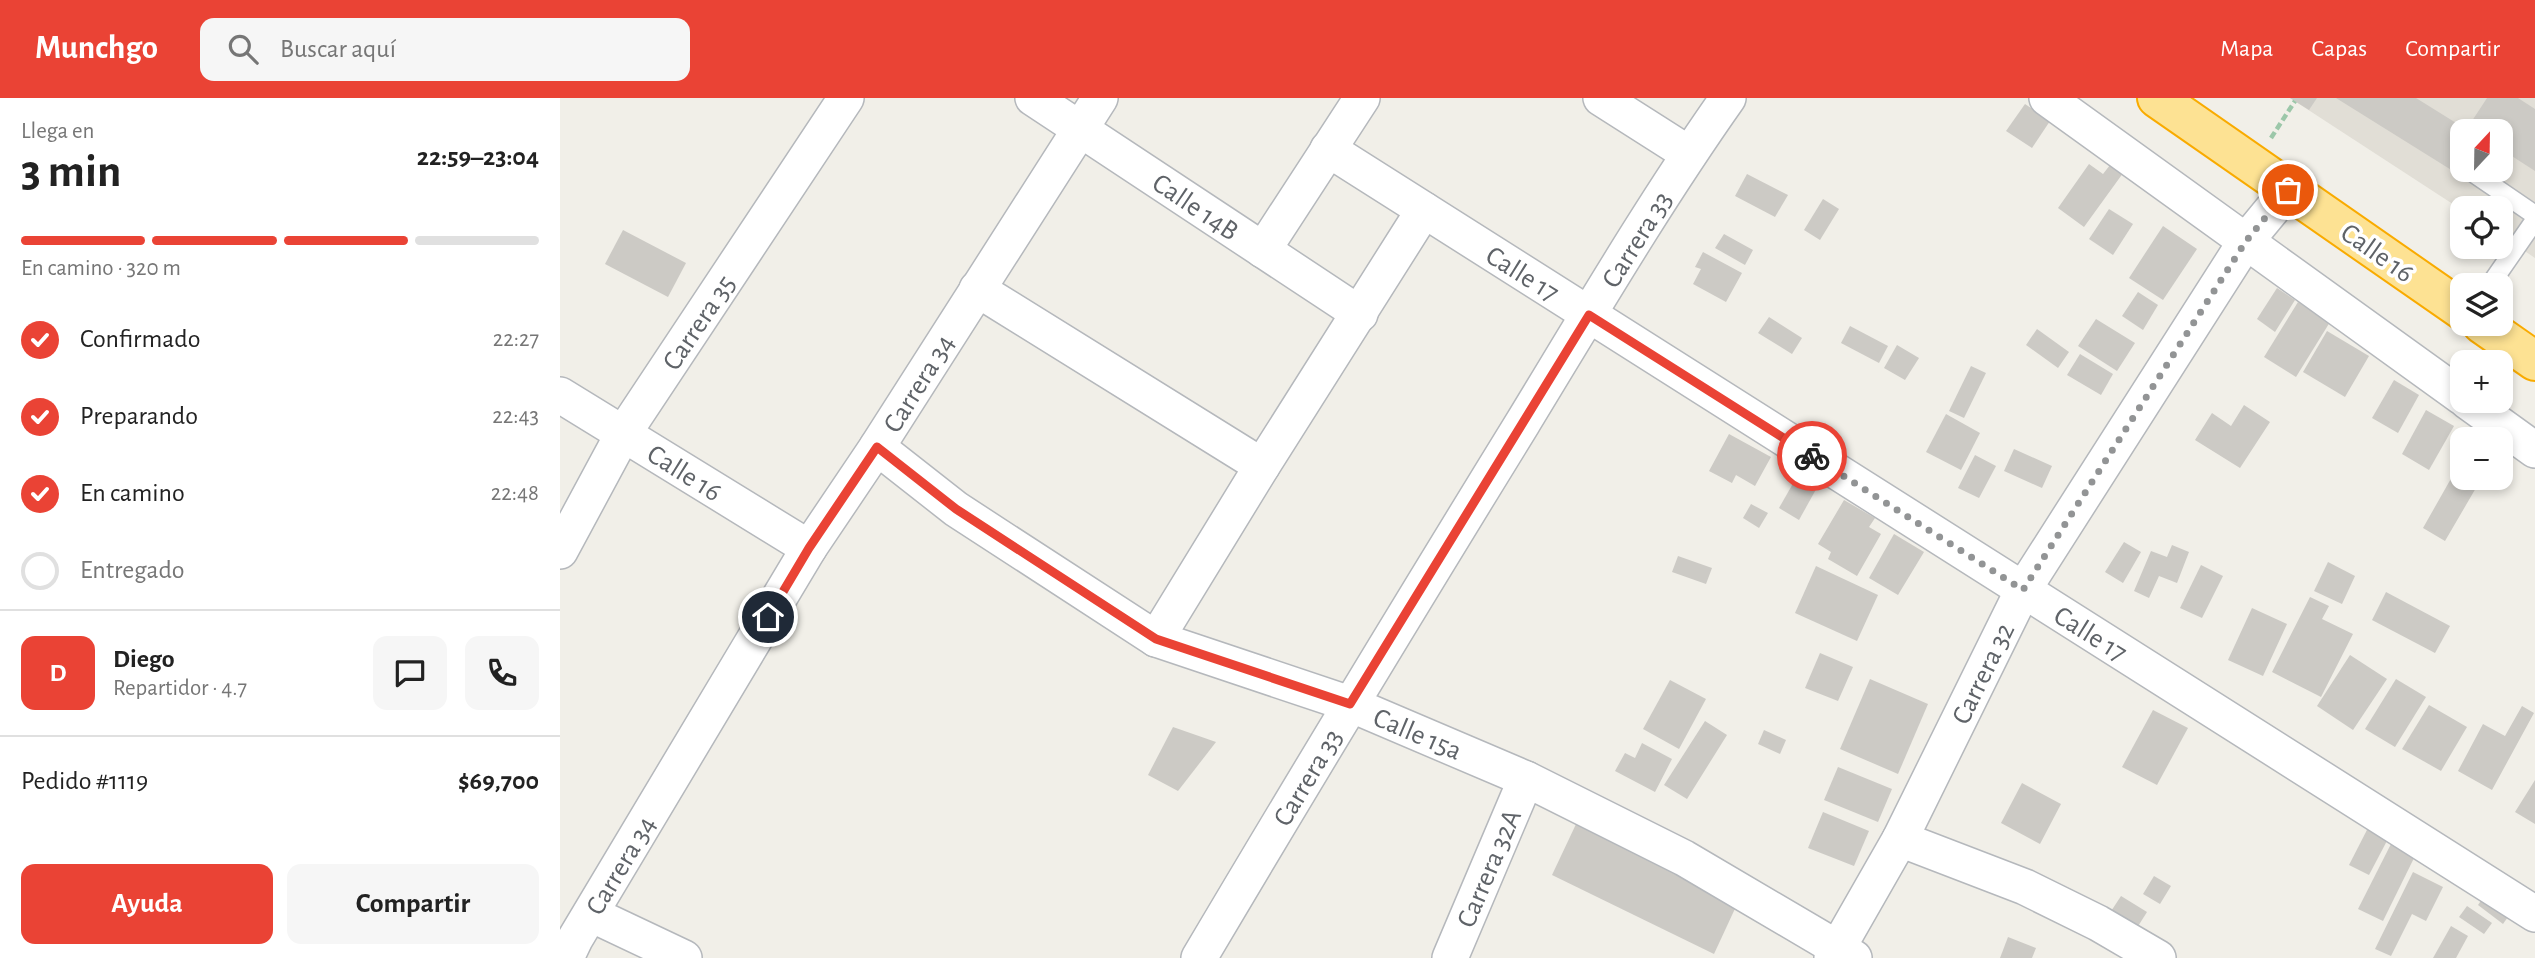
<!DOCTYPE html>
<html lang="es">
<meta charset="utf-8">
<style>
:root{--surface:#fff;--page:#f6f6f6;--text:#222;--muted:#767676;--line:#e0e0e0;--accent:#ea4335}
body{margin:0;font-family:"Alegreya Sans",sans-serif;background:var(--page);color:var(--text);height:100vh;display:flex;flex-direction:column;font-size:26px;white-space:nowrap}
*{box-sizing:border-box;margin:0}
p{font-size:23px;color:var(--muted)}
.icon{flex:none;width:38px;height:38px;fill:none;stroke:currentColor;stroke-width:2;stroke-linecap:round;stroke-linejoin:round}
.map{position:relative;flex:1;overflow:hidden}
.drawer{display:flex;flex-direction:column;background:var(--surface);width:560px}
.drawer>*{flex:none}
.needle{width:46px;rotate:22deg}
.fabs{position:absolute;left:1890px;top:21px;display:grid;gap:14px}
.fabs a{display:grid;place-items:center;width:63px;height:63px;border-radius:14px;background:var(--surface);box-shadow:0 4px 10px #0003;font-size:35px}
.pin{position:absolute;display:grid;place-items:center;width:60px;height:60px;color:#fff;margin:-30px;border:4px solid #fff;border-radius:50%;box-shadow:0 2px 7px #0007}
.courier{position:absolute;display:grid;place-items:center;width:70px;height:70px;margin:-35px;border:5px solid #ea4335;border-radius:50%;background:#fff;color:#222;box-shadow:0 2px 9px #0007}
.summary em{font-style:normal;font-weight:600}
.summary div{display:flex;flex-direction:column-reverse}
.summary{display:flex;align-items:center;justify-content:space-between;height:119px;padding:0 21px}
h1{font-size:46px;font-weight:600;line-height:52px}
.bar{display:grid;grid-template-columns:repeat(4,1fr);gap:10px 7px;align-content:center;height:84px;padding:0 21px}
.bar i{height:9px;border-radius:5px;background:var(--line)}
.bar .active{background:var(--accent)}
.bar p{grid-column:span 4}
.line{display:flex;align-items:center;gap:18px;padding:0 21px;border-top:2px solid var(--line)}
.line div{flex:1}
.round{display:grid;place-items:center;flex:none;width:74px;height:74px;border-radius:14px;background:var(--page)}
ol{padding:0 21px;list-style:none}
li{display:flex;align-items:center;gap:21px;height:77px}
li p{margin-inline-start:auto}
li .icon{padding:7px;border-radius:50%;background:var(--accent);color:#fff;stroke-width:4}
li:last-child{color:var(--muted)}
li i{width:38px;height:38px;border:4px solid var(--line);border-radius:50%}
.action{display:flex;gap:14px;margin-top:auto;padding:14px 21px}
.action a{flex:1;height:80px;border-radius:14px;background:var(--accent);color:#fff;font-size:28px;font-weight:600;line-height:80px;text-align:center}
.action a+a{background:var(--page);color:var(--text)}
header{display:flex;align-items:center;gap:42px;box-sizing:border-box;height:98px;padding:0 35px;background:var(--accent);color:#fff}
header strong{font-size:33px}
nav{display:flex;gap:38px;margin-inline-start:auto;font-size:24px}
.search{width:490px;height:63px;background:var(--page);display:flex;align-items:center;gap:18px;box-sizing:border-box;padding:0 24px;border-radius:14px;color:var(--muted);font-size:26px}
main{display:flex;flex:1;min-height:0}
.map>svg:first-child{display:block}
</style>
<header>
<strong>Munchgo</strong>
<div class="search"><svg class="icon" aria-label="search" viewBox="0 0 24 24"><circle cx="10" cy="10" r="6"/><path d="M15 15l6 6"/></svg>Buscar aquí</div>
<nav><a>Mapa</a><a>Capas</a><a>Compartir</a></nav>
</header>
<main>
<section class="drawer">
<div class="summary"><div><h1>3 min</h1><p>Llega en</p></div><em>22:59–23:04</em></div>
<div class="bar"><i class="active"></i><i class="active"></i><i class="active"></i><i></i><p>En camino · 320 m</p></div>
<ol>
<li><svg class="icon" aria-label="check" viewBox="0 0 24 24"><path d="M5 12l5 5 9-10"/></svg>Confirmado<p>22:27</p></li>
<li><svg class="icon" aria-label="check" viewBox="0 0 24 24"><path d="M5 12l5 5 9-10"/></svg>Preparando<p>22:43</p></li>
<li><svg class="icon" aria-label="check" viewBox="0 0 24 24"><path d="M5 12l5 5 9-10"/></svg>En camino<p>22:48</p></li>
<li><i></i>Entregado</li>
</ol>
<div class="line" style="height:126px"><b class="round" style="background:var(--accent);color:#fff">D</b><div><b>Diego</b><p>Repartidor · 4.7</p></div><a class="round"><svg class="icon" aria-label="chat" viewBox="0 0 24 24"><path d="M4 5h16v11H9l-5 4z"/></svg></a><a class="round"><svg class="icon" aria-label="phone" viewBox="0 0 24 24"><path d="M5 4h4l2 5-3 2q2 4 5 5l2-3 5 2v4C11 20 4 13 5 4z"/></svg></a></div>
<div class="line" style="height:91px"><div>Pedido #1119</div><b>$69,700</b></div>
<div class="action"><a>Ayuda</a><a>Compartir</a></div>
</section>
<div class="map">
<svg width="1975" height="860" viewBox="0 0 1975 860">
<rect width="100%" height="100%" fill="#f1efe8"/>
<path fill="#e1ded6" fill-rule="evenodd" d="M1730,0H1975V160L1941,137V110L1902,112ZM1902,33H1941V72H1902Z"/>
<g fill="#cccac5">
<polygon points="1730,0 1757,0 1749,12"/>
<polygon points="1776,0 1856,0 1909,33 1902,33 1902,58 1893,73"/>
<polygon points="1927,0 1958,0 1975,11 1975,73 1941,51 1941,33 1914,33 1908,29"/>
<polygon points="1465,6 1490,23 1472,50 1446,33"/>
<polygon points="1554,62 1566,71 1524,129 1498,110 1529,66 1543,76"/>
<polygon points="1187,76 1228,97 1215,119 1175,98"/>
<polygon points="1263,101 1279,111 1260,142 1244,132"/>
<polygon points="1549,111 1573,126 1553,157 1529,141"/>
<polygon points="1603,128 1637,151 1603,202 1569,180"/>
<polygon points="63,132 126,165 108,199 45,166"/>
<polygon points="1164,136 1193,152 1185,167 1155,150"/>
<polygon points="1143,154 1182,175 1166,204 1133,186 1141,171 1135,169"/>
<polygon points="1717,190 1735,202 1715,234 1697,221"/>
<polygon points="1578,194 1598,207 1583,232 1562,218"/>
<polygon points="1738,204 1770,224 1736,279 1704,259"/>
<polygon points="1209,219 1242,240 1232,256 1198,235"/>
<polygon points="1536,221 1575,245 1557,273 1518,248"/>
<polygon points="1290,228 1328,248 1319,265 1281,245"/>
<polygon points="1477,231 1509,254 1498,270 1466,247"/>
<polygon points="1767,233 1809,258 1785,299 1743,274"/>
<polygon points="1337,247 1359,260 1345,282 1324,270"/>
<polygon points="1520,256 1553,276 1541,297 1507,277"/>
<polygon points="1411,268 1426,275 1404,320 1389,313"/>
<polygon points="1834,282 1859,297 1838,335 1812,320"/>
<polygon points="1684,307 1710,324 1680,370 1635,342 1652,315 1671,328"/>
<polygon points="1866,312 1894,328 1869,372 1842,356"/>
<polygon points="1386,316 1420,335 1401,372 1366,354"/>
<polygon points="1169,336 1211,359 1195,388 1176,377 1172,385 1149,373"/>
<polygon points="1454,351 1492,368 1482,390 1444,373"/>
<polygon points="1415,357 1436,368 1419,400 1398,390"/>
<polygon points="1897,370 1902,373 1902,380 1914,380 1920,383 1885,443 1863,430"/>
<polygon points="1239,375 1259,386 1239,422 1219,410"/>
<polygon points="1284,402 1315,420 1309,429 1321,436 1297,478 1268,461 1271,454 1258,446"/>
<polygon points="1191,406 1208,415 1199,430 1183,420"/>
<polygon points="1334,436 1364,454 1338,497 1309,480"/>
<polygon points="1564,444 1581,454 1563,485 1545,474"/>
<polygon points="1612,447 1629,454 1617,485 1599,478 1589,500 1574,493 1591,453 1607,459"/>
<polygon points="1118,458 1152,470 1146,486 1112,474"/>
<polygon points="1768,464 1795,478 1782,506 1754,493"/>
<polygon points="1641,467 1663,478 1642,520 1620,510"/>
<polygon points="1256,468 1318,497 1297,543 1235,515"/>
<polygon points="1826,494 1890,528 1875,555 1812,522"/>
<polygon points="1750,499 1769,508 1762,521 1793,536 1761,599 1712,574"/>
<polygon points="1692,510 1727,526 1703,578 1668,562"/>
<polygon points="1260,555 1293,569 1278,603 1245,590"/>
<polygon points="1790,557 1827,581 1793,632 1757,608"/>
<polygon points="1310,581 1368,606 1338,676 1280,651"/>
<polygon points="1836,581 1866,599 1835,649 1805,631"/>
<polygon points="1110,582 1146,601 1119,651 1083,631"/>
<polygon points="1869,607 1907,629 1881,673 1842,651"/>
<polygon points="1962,608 1974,615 1932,692 1898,673 1923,626 1945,638"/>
<polygon points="1593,612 1628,630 1597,687 1562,669"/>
<polygon points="1145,623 1167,637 1127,701 1104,687"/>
<polygon points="613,629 656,644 618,693 588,677"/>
<polygon points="1204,632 1226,642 1220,656 1198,646"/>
<polygon points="1082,645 1112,661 1095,694 1055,673 1065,655 1075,660"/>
<polygon points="1278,669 1332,691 1318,724 1264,702"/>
<polygon points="1975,682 1975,726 1955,714"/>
<polygon points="1462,685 1501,706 1480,746 1441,725"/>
<polygon points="1263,714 1309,733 1294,768 1248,750"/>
<polygon points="1017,724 1179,802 1154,856 992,777"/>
<polygon points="1809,728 1829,739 1809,777 1789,767"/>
<polygon points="1832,744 1856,756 1823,823 1798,811"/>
<polygon points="1853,774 1883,789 1866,823 1852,816 1831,858 1815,851"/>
<polygon points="1594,778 1611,788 1600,806 1583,796"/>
<polygon points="1925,797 1950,816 1943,826 1918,807"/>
<polygon points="1561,798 1587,814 1575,833 1544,824"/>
<polygon points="1907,808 1932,825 1924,836 1899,819"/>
<polygon points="1891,828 1908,838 1896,860 1873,860"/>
<polygon points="1448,839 1476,850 1472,860 1440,860"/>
</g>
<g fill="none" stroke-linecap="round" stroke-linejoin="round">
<defs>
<g id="lane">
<polyline points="1915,76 1975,117"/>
<polyline points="1930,187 1975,122"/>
</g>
<g id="street">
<polyline points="473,0 800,216"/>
<polyline points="1041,0 1129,56"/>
<polyline points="1487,0 1902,299"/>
<polyline points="768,51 1975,816"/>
<polyline points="703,152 802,0"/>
<polyline points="417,191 702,368"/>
<polyline points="0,297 249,450"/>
<polyline points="1907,303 1975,352"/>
<polyline points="317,349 396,411 596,541 790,606 966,681 1124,760 1294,860"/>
<polyline points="0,453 63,336 286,0"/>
<polyline points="596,541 702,368 864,112"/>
<polyline points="1340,741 1465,789 1538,825 1598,860"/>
<polyline points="31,816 124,860"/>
<polyline points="6,860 15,841 249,450 317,349 540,0"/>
<path d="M639,860C745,681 853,503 962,326C1029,216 1094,105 1168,0"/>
<polyline points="890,860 966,681"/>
<polyline points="1272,860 1340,741 1463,492 1686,143 1728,92"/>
</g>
<g id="highway">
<polyline points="1597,0 1902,212"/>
<polyline points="1922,226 1975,263"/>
</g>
</defs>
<use href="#lane" stroke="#b5b8bc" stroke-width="21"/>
<use href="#street" stroke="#b5b8bc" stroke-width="38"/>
<use href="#highway" stroke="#f9ab00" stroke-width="42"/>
<polyline stroke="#9cc7a9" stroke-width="4.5" stroke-dasharray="7 3.5" stroke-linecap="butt" points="1711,40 1735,3"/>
<use href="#lane" stroke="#fff" stroke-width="18"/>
<use href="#street" stroke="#fff" stroke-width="35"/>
<use href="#highway" stroke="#fde293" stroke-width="38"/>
</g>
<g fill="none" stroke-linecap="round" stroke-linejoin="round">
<polyline stroke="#929495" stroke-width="7" stroke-dasharray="0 12.6" points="1252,358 1463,492 1686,143 1728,92"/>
<polyline stroke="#ea4335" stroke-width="9" points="208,519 249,450 317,349 396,411 596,541 790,606 1029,217 1252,358"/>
</g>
<g text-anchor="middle" stroke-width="7" stroke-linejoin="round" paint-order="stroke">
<g font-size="28" fill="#5f6368" stroke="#fff">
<text transform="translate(636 108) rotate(34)" y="10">Calle 14B</text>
<text transform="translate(1076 141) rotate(-58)" y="10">Carrera 33</text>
<text transform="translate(1818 154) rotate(35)" y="10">Calle 16</text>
<text transform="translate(963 175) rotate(32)" y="10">Calle 17</text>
<text transform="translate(138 224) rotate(-56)" y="10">Carrera 35</text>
<text transform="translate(358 285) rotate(-58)" y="10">Carrera 34</text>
<text transform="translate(125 374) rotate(32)" y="10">Calle 16</text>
<text transform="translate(1531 535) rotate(32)" y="10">Calle 17</text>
<text transform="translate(1422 575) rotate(-64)" y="10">Carrera 32</text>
<text transform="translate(858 635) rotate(23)" y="10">Calle 15a</text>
<text transform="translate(747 679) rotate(-59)" y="10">Carrera 33</text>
<text transform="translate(60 767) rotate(-59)" y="10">Carrera 34</text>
<text transform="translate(928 770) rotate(-67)" y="10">Carrera 32A</text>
</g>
</g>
</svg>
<div class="fabs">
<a><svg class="needle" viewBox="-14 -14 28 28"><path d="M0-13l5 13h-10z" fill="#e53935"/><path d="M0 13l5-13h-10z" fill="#767676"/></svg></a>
<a><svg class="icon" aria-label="locate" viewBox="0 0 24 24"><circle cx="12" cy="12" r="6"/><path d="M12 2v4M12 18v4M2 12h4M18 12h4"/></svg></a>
<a><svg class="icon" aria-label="layers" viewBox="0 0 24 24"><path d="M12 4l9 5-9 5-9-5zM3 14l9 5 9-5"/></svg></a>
<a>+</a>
<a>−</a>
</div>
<div class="pin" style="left:1728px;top:92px;background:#ea580c"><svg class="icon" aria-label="bag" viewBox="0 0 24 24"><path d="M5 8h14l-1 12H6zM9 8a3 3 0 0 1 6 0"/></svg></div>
<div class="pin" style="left:208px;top:519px;background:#1f2937"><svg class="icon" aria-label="home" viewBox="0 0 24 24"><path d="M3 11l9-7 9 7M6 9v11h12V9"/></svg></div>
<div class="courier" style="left:1252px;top:358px"><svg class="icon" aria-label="bike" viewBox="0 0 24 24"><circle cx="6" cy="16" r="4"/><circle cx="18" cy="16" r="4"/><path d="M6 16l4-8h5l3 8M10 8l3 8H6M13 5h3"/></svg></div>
</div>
</main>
